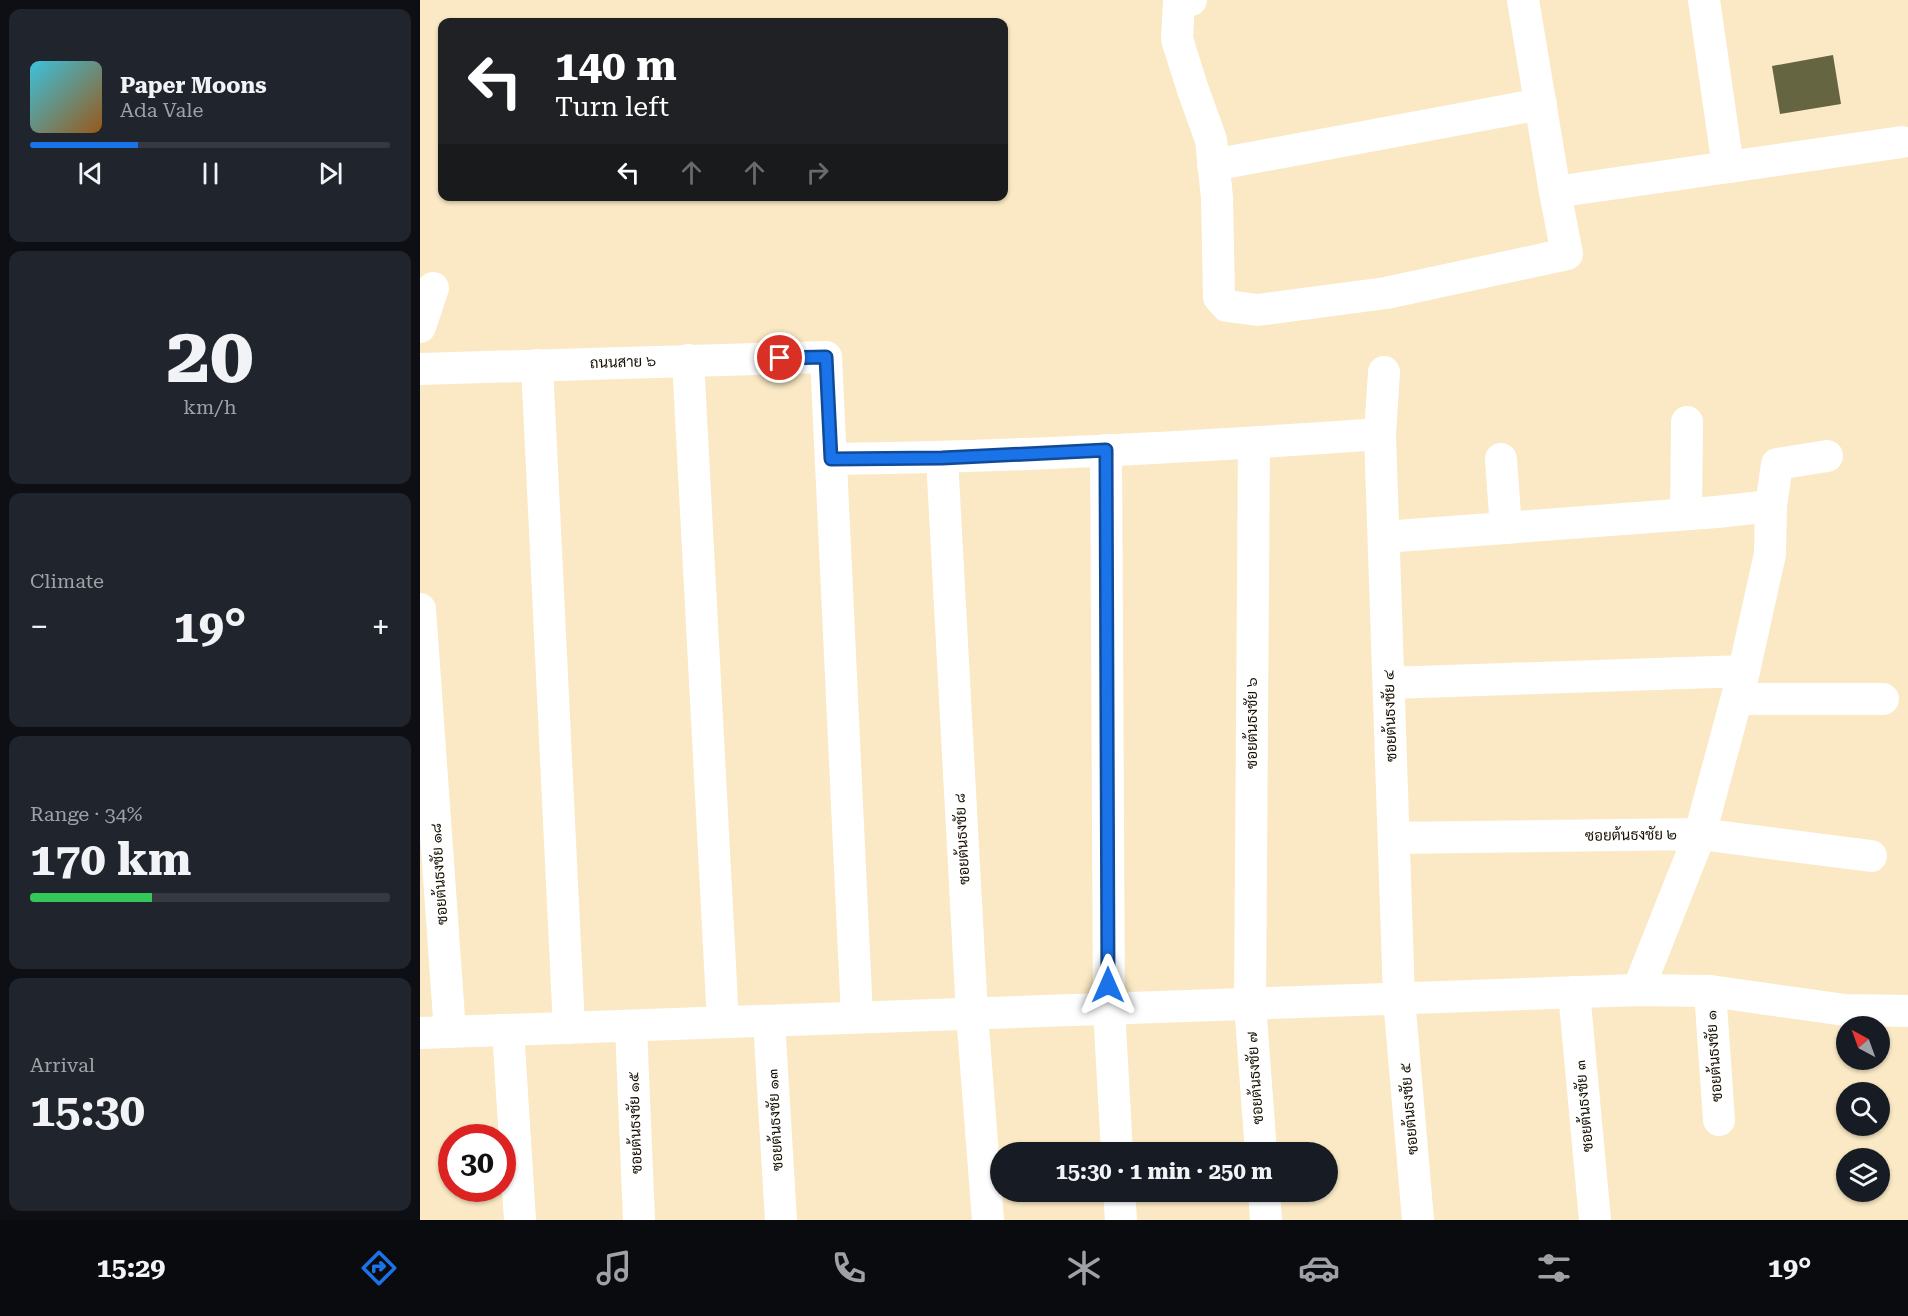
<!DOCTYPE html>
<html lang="en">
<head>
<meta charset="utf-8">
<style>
	body { margin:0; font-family:"Roboto Serif",Sarabun,serif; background:#20242c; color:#f1f3f6; height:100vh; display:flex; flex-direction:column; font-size:22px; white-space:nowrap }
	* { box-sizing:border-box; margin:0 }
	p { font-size:20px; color:#9ea1a6 }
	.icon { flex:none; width:33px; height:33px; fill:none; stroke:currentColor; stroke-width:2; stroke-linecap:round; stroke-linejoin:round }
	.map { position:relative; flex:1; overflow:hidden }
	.sheet { display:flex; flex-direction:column; gap:9px; padding:9px; background:#0d0f14; width:420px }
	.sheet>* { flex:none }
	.banner { position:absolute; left:18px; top:18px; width:570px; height:183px; border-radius:12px; box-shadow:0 2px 4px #0004; background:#202124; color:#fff; overflow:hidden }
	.needle { width:39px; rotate:319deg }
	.buttons { position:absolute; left:1416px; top:1016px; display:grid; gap:12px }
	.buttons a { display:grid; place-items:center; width:54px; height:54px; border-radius:50%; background:#171b24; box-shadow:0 2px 4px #0004; font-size:30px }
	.speed { position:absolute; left:18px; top:1124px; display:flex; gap:12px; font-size:30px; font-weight:700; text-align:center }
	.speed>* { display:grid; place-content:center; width:78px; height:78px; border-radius:50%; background:#171b24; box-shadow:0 2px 4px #0004; line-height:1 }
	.speed .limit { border:9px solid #d22; background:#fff; color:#111 }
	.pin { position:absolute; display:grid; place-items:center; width:51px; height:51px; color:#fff; margin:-26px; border:3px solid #fff; border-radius:50%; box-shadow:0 2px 6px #0007 }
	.me { position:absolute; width:66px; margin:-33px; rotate:0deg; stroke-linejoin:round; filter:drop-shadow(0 0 4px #0008) }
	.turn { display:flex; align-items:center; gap:21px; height:126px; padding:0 18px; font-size:27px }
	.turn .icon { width:78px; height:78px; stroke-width:2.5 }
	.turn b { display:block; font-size:42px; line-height:51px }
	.lanes { display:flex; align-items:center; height:57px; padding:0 18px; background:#0003; justify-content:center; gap:30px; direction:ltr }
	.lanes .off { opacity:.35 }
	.big { font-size:45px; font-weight:700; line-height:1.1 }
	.sheet .tile { flex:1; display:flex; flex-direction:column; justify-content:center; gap:9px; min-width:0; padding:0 21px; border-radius:12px; background:#20242c }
	.sheet .dial { align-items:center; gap:0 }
	.dial b { font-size:78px; line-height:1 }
	.song { display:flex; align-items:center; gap:18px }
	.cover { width:72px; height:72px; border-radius:9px; background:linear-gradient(135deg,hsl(190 70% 55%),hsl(30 70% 35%)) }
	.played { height:6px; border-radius:3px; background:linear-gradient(90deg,#1a73e8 30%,#363941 30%) }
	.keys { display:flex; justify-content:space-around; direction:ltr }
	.heat { display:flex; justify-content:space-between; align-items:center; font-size:33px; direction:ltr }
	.charge { height:9px; border-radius:4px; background:linear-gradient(90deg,#34c759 34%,#363941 0) }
	.trip { position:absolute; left:570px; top:1142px; width:348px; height:60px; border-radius:30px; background:#171b24; box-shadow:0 2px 4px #0004; font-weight:700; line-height:60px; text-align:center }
	.tabs { display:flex; height:96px; justify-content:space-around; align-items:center; background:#090b0e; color:#9ea1a6 }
	.tabs .icon { width:42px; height:42px }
	.tabs .active { color:#1a73e8 }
	.tabs b { font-size:27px; color:#f1f3f6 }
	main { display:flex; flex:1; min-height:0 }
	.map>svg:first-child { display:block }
	.building { fill:#666542 }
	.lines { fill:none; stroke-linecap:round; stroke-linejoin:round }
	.minor { stroke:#fff; stroke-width:32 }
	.route-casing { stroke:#114b97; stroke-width:15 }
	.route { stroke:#1a73e8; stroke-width:10 }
	.labels { text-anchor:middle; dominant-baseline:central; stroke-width:4.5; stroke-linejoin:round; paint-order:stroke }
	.street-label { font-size:15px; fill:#171104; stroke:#fff }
</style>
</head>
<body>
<main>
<section class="sheet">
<div class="tile">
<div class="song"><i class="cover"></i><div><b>Paper Moons</b><p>Ada Vale</p></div></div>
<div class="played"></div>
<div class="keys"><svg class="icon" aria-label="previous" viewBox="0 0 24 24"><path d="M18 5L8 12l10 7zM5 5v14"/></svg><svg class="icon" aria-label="pause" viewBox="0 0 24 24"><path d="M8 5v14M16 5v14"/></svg><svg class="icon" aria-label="next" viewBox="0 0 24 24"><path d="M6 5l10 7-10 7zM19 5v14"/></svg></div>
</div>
<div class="tile dial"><b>20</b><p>km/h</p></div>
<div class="tile"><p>Climate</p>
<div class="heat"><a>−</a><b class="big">19°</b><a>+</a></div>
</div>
<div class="tile"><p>Range · 34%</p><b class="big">170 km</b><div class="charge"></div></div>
<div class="tile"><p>Arrival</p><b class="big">15:30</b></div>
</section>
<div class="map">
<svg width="1488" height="1220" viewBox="0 0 1488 1220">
	<rect width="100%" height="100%" fill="#fae9c4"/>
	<path class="building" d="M1413 55 1421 104 1360 114 1352 66Z"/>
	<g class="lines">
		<g class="minor">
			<path d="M771 0 759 3 757 39 772 87 791 140 797 198 799 297 807 306 838 310 966 293 1147 254 1135 192 1103 0"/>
			<path d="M1284 0 1308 167"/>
			<path d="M793 165 1121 104"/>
			<path d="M1135 192 1482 142"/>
			<path d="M0 327 13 288"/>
			<path d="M268 360 303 1022"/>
			<path d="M117 365 149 1028"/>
			<path d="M0 369 406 357 437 1017"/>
			<path d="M964 372 960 434 979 998 998 1220"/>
			<path d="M834 443 830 1004 841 1152"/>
			<path d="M686 450 689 1009 697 1152"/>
			<path d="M522 458 552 1014 568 1220"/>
			<path d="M411 459C594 457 778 447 960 434"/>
			<path d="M1081 459 1086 528"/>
			<path d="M1351 506 1357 464 1407 456"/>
			<path d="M1266 514 1267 422"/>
			<path d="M964 537 1297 512 1351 506 1350 554 1324 671 1280 834 1451 856"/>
			<path d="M0 609 30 1032"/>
			<path d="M969 683 1324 671"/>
			<path d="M1317 699H1463"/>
			<path d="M974 838 1280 834 1218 990"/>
			<path d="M1290 991 1299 1120"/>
			<path d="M1154 992 1175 1220"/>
			<path d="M349 1021 361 1220"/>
			<path d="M211 1026 219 1220"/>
			<path d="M88 1030 100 1220"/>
			<path d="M0 1033 1218 990 1290 991 1425 1010 1488 1011"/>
			<path d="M699 1191 701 1220"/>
			<path d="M844 1191 846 1220"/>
		</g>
	</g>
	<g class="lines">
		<defs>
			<path id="route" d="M360 358 406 357 411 459 522 458 686 450 688 985"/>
		</defs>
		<use href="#route" class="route-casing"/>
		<use href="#route" class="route"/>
	</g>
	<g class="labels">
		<g class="street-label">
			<text transform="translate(203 362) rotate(-2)">ถนนสาย ๖</text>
			<text transform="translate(970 716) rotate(-92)">ซอยต้นธงชัย ๔</text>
			<text transform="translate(832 723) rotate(-90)">ซอยต้นธงชัย ๖</text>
			<text transform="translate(1211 835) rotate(-1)">ซอยต้นธงชัย ๒</text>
			<text transform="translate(542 839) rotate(-93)">ซอยต้นธงชัย ๘</text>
			<text transform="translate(19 874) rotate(-94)">ซอยต้นธงชัย ๑๘</text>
			<text transform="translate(1294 1056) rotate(-94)">ซอยต้นธงชัย ๑</text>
			<text transform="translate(835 1078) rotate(-94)">ซอยต้นธงชัย ๗</text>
			<text transform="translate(1164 1106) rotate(-95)">ซอยต้นธงชัย ๓</text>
			<text transform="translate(989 1109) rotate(-95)">ซอยต้นธงชัย ๕</text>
			<text transform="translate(355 1120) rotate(-93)">ซอยต้นธงชัย ๑๓</text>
			<text transform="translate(215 1123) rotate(-92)">ซอยต้นธงชัย ๑๕</text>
		</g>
	</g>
</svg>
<div class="buttons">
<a><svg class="needle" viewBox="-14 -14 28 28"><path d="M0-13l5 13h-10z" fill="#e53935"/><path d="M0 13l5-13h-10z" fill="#9ea1a6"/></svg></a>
<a><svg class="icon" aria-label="search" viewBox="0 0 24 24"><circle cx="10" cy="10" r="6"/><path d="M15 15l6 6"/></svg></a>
<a><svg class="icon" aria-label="layers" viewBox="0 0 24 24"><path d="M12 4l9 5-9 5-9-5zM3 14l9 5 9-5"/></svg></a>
</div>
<div class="speed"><div class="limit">30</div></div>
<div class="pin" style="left:360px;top:358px;background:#d93025"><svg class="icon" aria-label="arrive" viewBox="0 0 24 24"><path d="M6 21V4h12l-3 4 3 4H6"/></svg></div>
<svg class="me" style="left:688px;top:985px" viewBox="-20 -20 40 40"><path d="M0-17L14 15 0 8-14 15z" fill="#1a73e8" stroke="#fff" stroke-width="4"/></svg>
<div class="trip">15:30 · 1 min · 250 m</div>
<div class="banner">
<div class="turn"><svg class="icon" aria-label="left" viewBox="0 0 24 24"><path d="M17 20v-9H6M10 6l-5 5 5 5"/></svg><div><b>140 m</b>Turn left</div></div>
<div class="lanes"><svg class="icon" aria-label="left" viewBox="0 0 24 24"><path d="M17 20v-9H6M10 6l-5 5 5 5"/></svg><svg class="icon off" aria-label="ahead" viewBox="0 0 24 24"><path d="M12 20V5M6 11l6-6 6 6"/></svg><svg class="icon off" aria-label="ahead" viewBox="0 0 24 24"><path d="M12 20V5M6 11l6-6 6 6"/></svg><svg class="icon off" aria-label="right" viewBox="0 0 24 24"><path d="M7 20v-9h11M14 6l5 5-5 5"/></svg></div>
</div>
</div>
</main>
<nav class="tabs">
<b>15:29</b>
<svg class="icon active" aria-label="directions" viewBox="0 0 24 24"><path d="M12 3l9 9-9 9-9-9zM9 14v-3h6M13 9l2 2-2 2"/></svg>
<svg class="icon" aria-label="music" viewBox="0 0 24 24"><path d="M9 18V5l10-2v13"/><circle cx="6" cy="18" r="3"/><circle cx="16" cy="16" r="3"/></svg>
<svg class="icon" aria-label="phone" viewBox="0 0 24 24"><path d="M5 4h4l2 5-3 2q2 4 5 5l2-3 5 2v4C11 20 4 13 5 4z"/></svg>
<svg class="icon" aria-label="climate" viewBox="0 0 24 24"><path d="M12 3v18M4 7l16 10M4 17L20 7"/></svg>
<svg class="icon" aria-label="car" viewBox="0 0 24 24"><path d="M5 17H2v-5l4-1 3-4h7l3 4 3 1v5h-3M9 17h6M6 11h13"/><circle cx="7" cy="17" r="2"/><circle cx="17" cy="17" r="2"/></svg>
<svg class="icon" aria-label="filters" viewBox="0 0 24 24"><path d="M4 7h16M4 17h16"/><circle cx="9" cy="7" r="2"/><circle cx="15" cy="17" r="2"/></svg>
<b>19°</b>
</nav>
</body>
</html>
